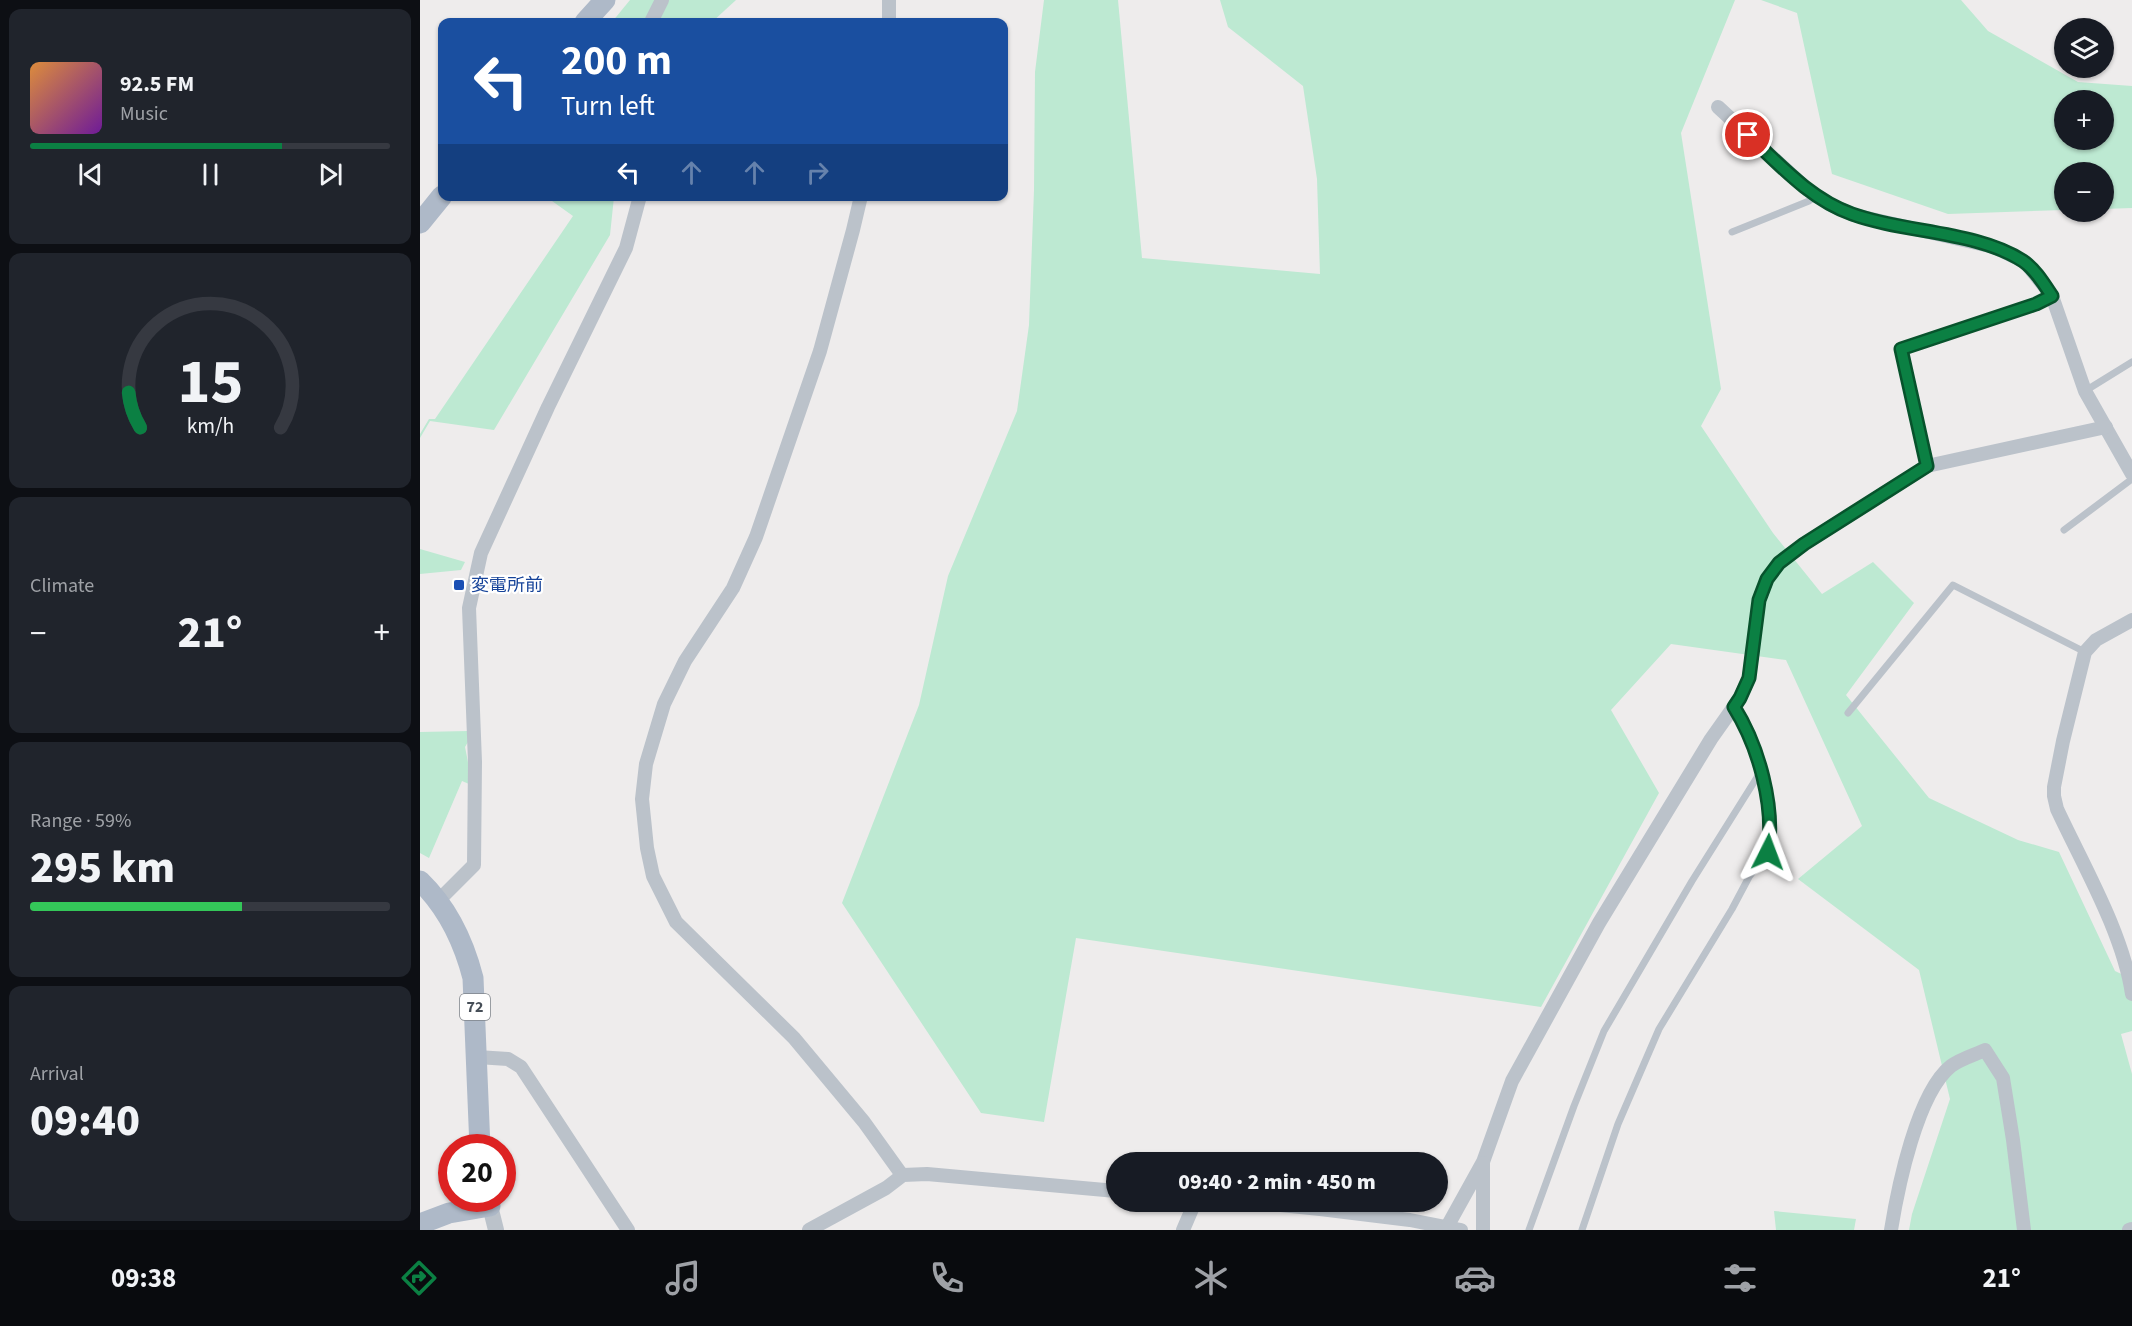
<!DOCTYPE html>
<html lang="en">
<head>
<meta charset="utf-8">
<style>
	body { margin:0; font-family:"Source Sans 3","Noto Sans JP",sans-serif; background:#20242c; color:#f1f3f6; height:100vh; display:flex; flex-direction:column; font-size:22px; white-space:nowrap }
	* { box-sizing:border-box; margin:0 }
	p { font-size:20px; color:#9ea1a6 }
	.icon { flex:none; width:33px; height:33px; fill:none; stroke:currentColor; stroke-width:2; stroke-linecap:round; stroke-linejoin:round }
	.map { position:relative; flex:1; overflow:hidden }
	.drawer { display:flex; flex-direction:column; gap:9px; padding:9px; background:#0d0f14; width:420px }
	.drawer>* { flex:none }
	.hud { position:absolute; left:18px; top:18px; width:570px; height:183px; border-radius:12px; box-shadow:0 2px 4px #0004; background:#1a4fa0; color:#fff; overflow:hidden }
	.fabs { position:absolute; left:1634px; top:18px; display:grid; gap:12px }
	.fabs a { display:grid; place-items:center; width:60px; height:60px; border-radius:50%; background:#171b24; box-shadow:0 2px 4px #0004; font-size:30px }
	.speed { position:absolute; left:18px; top:1134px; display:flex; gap:12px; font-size:30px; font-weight:700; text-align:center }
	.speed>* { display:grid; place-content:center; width:78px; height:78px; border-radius:50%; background:#171b24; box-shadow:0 2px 4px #0004; line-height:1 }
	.speed .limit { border:9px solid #d22; background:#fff; color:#111 }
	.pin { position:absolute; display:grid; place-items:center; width:51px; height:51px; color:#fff; margin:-26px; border:3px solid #fff; border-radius:50%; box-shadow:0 2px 6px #0007 }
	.me { position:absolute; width:66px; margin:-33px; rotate:3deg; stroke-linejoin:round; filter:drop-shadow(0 0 4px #0008) }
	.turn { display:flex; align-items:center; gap:21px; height:126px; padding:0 24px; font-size:27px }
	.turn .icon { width:78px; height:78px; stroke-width:2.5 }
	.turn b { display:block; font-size:42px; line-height:51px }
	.lanes { display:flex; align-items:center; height:57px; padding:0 24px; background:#0003; justify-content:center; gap:30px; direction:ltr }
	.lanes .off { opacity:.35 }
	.big { font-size:45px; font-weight:800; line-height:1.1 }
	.drawer .card { flex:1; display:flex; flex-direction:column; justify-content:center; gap:9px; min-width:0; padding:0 21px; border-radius:12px; background:#20242c }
	.drawer .dial { align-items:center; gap:0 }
	.dial svg { height:156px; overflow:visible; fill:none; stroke:#363941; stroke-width:7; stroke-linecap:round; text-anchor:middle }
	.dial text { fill:#f1f3f6; stroke:none }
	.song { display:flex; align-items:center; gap:18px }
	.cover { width:72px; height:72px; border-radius:9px; background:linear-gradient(135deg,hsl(30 70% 55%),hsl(280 70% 35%)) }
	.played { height:6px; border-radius:3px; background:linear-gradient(90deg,#0b8043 70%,#363941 70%) }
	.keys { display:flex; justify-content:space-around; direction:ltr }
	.heat { display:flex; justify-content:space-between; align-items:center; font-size:33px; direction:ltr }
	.charge { height:9px; border-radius:4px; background:linear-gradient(90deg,#34c759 59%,#363941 0) }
	.trip { position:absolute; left:686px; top:1152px; width:342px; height:60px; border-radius:30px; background:#171b24; box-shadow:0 2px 4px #0004; font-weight:800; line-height:60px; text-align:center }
	.dock { display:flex; height:96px; justify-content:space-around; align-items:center; background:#090b0e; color:#9ea1a6 }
	.dock .icon { width:42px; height:42px }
	.dock .selected { color:#0b8043 }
	.dock b { font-size:27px; color:#f1f3f6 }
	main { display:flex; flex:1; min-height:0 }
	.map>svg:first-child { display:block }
	.green { fill:#bde9d2; fill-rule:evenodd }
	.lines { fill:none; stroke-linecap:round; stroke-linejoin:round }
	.service { stroke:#bbc2ca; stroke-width:7 }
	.minor { stroke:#bbc2ca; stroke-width:14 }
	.tertiary { stroke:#bbc2ca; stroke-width:16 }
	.primary { stroke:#aeb9c8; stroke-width:21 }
	.route-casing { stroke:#07532c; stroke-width:15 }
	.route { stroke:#0b8043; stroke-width:10 }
	.transit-dot { fill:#1a4fb4; stroke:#fff; stroke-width:2 }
	.labels { text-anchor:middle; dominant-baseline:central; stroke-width:4.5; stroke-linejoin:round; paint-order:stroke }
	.shield { fill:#fff; stroke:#7e8389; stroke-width:1.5 }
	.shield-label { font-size:16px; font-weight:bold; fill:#464e57 }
	.transit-label { font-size:18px; fill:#164399; stroke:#fff; text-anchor:start }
</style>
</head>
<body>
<main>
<section class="drawer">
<div class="card">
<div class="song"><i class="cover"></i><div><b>92.5 FM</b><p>Music</p></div></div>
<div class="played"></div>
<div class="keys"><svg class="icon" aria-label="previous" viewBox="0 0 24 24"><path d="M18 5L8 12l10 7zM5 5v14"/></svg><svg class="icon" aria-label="pause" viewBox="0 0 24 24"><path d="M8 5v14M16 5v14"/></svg><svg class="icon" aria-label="next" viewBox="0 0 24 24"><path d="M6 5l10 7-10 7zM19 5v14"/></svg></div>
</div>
<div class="card dial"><svg viewBox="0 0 100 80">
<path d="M14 69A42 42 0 1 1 86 69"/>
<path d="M14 69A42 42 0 0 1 8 51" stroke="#0b8043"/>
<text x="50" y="56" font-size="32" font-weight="700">15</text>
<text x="50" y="72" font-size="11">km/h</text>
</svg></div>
<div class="card"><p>Climate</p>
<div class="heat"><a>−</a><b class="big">21°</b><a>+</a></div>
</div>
<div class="card"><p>Range · 59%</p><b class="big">295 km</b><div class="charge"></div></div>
<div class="card"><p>Arrival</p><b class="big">09:40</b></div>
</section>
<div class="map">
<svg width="1712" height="1230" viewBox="0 0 1712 1230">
	<rect width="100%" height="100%" fill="#eeecec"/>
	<g class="green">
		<path d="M210 0H316L292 22H192Z"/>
		<path d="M624 0H698L722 258 900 274 897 179 883 86 808 27 800 0H1315L1261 133 1301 389 1281 426 1353 533 1402 594 1453 562 1494 603 1426 695 1509 798 1598 840 1639 852 1695 971 1712 979V1031L1701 1034 1712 1074V1230H1489L1492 1214 1530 1099 1499 970 1378 879 1442 826 1366 660 1251 644 1191 710 1239 793 1121 1007 656 938 624 1122 561 1113 422 903 499 705 528 576 597 411 609 325 614 190 615 72Z"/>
		<path d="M1341 0H1541L1568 31 1658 82 1712 86V208L1683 209V172H1644V210L1528 214 1412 174 1377 13ZM1683 100V140H1644V100Z"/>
		<path d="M129 197H194L190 235 74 430 10 421 0 438V434L9 419H15L153 216 132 201Z"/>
		<path d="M0 549 45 562 41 570 0 574Z"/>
		<path d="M48 731V742L45 747 50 772 49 784 42 781 9 858 0 853V732Z"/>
		<path d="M1354 1211 1436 1219 1434 1230H1356Z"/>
	</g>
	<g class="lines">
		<g class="service">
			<path d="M1312 232 1389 201 1396 196"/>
			<path d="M1665 391 1712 362"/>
			<path d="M1507 466 1481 349 1616 305 1632 296"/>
			<path d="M1644 530 1712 479"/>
			<path d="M1428 713 1533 585 1665 652"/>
			<path d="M1109 1230 1154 1106 1184 1031 1272 881 1341 771 1325 724 1314 708"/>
			<path d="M1162 1230 1198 1124 1239 1029 1312 909 1329 877 1348 852 1351 835 1348 804 1341 771"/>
		</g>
		<g class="minor">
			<path d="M469 0V22"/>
			<path d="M231 22 242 0"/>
			<path d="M1298 107 1388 190 1411 205 1434 215 1574 247 1605 262 1632 296 1665 391 1712 474"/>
			<path d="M441 196 433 230 400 351 336 537 313 588 265 661 244 704 226 764 222 799 227 848 233 876 256 922 374 1038 444 1122 482 1175"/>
			<path d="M1712 620 1676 640 1665 652 1643 741 1634 787V796L1637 809C1663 865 1703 933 1712 994"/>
			<path d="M17 902 54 865 55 762 49 608 61 553 128 407 206 248 220 196"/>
			<path d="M57 1057 88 1059 101 1067 208 1230"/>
			<path d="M774 1202H831L900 1209 990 1220 1041 1230"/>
			<path d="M1027 1227 1063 1162 1092 1081 1179 923 1291 739 1320 698 1329 678 1339 600 1347 579 1359 563 1384 544 1507 466 1686 427"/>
			<path d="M389 1230 466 1188 483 1175 507 1174 696 1191"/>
			<path d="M763 1230 775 1202"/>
			<path d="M1063 1230V1163"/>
			<path d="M1471 1230C1478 1187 1497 1093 1531 1066 1540 1059 1554 1055 1565 1050L1583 1078 1593 1140 1604 1230"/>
			<path d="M1709 1230 1712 1229"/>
		</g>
		<path class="tertiary" d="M70 1206 76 1230"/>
		<g class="primary">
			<path d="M165 22 185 0"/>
			<path d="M0 223 22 196"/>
			<path d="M0 881C27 907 44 943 53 978L60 1148"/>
			<path d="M0 1224 29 1213 70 1206 68 1198"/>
		</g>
	</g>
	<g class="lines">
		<defs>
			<path id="route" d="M1328 135C1360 165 1390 199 1432 214 1484 233 1557 231 1603 261 1615 269 1624 284 1632 296L1616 304 1481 349 1507 466 1384 544 1359 563 1347 579 1339 600 1329 678 1320 698 1314 707C1339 747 1355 806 1348 852"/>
		</defs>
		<use href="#route" class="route-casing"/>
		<use href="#route" class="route"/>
	</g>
	<rect class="transit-dot" x="33" y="579" width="12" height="12" rx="3"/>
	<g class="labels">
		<rect class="shield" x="40" y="994" width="30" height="26" rx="4.5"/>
		<g class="shield-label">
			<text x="55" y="1007">72</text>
		</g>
		<g class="transit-label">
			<text x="51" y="585">変電所前</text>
		</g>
	</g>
</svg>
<div class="fabs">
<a><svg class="icon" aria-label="layers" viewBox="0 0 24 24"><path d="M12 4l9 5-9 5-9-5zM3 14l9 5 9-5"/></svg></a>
<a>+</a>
<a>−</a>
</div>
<div class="speed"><div class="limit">20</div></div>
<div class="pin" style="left:1328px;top:135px;background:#d93025"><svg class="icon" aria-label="arrive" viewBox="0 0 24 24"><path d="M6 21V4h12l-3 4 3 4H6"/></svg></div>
<svg class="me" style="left:1348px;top:852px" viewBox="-20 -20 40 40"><path d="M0-17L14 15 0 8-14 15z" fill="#0b8043" stroke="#fff" stroke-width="4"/></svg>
<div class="trip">09:40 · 2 min · 450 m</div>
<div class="hud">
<div class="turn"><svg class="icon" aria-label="left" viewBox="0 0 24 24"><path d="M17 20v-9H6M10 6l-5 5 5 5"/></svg><div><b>200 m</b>Turn left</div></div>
<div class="lanes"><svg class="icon" aria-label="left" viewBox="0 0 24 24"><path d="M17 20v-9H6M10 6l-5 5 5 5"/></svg><svg class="icon off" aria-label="ahead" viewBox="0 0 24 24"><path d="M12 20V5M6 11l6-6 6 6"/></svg><svg class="icon off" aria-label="ahead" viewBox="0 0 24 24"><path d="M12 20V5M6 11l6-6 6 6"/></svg><svg class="icon off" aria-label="right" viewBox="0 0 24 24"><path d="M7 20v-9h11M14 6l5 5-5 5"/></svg></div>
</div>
</div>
</main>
<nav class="dock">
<b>09:38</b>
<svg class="icon selected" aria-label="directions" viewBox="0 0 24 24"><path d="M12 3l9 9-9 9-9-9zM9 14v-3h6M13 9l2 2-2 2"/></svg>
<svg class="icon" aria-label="music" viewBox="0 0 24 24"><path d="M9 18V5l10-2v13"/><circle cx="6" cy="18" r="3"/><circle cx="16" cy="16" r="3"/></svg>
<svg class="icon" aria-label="phone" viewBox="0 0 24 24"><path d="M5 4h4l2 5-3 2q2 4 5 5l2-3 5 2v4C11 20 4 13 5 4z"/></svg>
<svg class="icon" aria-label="climate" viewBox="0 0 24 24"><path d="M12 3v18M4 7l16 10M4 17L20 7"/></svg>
<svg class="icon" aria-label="car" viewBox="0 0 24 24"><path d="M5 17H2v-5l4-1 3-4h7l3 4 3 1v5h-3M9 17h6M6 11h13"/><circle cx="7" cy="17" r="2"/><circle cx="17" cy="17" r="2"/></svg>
<svg class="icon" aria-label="filters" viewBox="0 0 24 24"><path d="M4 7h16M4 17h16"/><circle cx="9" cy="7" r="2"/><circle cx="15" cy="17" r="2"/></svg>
<b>21°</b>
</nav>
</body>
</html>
